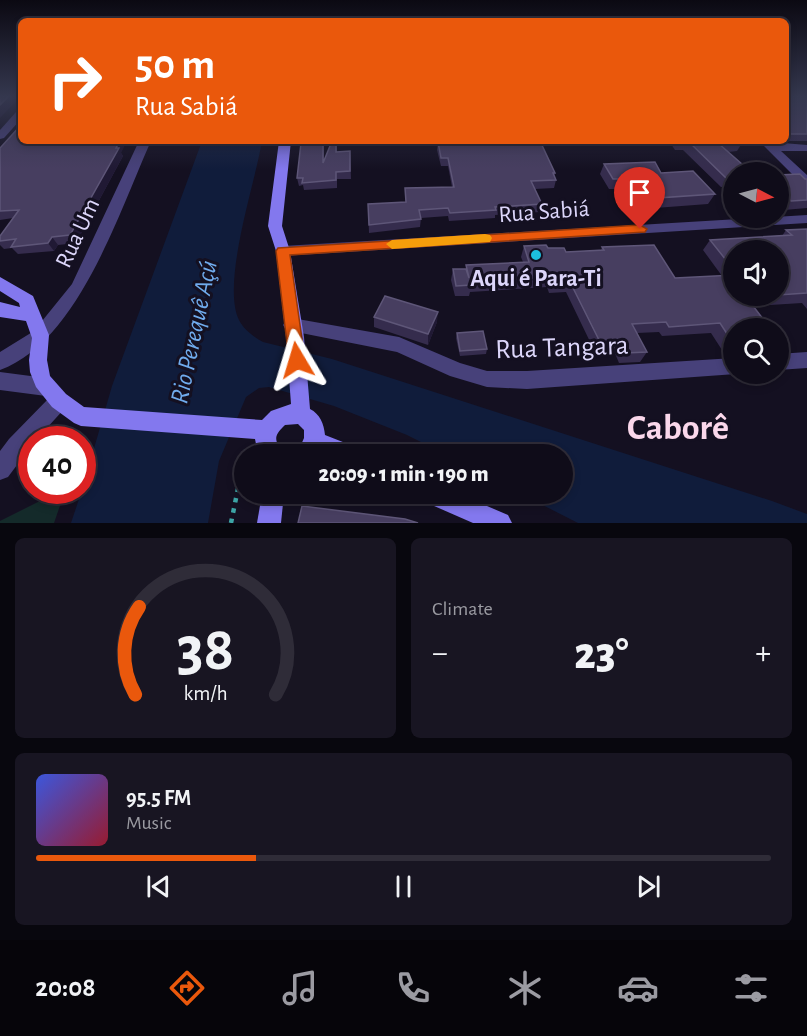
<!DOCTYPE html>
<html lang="en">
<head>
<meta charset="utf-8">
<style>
	body { margin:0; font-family:"Alegreya Sans",sans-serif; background:#181522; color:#f1f3f6; height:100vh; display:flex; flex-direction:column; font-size:22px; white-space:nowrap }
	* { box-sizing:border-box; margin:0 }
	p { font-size:20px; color:#9b9ba2 }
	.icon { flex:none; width:33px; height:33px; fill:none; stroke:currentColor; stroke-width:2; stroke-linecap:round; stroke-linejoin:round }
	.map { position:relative; height:523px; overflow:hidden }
	.panel { display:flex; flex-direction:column; gap:15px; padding:15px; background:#08070e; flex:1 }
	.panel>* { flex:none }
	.banner { position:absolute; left:18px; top:18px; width:771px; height:126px; border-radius:9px; box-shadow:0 3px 9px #0003,0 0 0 2px #2f2c38; background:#ea580c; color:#fff; overflow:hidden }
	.needle { width:39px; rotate:96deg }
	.fabs { position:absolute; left:723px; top:162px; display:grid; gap:12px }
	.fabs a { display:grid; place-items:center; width:66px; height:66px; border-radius:50%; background:#0f0c19; box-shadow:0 3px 9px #0003,0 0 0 2px #2f2c38; font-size:30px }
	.speed { position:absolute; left:18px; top:426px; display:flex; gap:12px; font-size:30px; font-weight:700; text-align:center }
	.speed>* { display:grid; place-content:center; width:78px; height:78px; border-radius:50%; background:#0f0c19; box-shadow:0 3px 9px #0003,0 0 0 2px #2f2c38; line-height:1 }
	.speed .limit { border:9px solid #d22; background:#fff; color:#111 }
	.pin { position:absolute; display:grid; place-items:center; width:51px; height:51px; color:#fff; margin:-62px -26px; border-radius:50% 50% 50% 0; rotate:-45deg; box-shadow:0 0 6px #0007 }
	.pin .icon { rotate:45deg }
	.me { position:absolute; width:66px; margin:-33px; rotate:353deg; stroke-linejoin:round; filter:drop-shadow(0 0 4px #0008) }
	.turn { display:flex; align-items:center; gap:21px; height:126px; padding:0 18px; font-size:27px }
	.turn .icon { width:78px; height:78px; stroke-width:2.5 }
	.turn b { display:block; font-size:42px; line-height:51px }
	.big { font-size:45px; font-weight:800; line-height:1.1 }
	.panel .card { flex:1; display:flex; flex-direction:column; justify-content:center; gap:9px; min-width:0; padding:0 21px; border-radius:9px; background:#181522 }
	.panel .dial { align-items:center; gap:0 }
	.dial svg { height:156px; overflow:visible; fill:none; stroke:#2f2c38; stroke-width:7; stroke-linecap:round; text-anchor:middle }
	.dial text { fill:#f1f3f6; stroke:none }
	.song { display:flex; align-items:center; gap:18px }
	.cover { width:72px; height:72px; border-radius:9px; background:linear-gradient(135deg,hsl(230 70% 55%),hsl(350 70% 35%)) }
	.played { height:6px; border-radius:3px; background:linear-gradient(90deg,#ea580c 30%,#2f2c38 30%) }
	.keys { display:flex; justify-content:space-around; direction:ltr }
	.heat { display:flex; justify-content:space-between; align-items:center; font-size:33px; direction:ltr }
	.panel .tiles { flex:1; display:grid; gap:15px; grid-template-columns:1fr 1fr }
	.card:last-child { grid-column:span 2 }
	.trip { position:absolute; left:234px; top:444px; width:339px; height:60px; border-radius:30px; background:#0f0c19; box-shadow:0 3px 9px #0003,0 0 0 2px #2f2c38; font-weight:800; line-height:60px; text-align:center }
	.tab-bar { display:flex; height:96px; justify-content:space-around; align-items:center; background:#06050a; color:#9b9ba2 }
	.tab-bar .icon { width:42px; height:42px }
	.tab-bar .active { color:#ea580c }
	.tab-bar b { font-size:27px; color:#f1f3f6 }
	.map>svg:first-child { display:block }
	.green { fill:#142a2a }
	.water { fill:#101c3b }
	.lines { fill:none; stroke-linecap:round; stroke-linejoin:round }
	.path { stroke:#3da5a6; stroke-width:4.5; stroke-dasharray:4.5 6; stroke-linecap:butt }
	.street { fill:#47417a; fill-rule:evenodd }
	.secondary { fill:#8378ee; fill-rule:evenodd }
	.wall { fill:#352c4d; fill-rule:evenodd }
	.shaded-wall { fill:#201934 }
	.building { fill:#473e60; stroke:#5e5678; stroke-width:1.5 }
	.route { fill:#ea580c; stroke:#983908; stroke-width:1.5 }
	.slow { fill:#f59e0b }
	.poi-dot { fill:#1cbfdf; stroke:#141021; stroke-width:2 }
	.labels { text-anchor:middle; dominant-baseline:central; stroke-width:6; stroke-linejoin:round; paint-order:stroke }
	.street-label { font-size:24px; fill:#dcd6fa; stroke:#141021 }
	.poi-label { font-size:24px; font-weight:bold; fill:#dcd6fa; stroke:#141021 }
	.water-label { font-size:26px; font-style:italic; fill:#70abed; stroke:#141021 }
	.near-street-label { font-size:28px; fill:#dcd6fa; stroke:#141021 }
	.near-district-label { font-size:36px; font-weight:bold; fill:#fad7eb; stroke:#141021 }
</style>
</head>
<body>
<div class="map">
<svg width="807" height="523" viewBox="0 0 807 523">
	<rect width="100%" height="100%" fill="#141021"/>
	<path class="green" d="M60 491H65L54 523H0V521Z"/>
	<path class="water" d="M202 141H262C255 184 221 283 239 320 244 330 254 337 263 342L332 359 772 501 807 514V523H578L521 494H562V454H445L407 435 334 406 269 387 259 388 246 397 219 461 208 523H71L82 490 112 386Z"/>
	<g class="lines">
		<g class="path">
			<path d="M245 454 247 447"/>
			<path d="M231 523 244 459"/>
		</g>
		<g class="street">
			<path d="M21 110V119L4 138 0 139V130L17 111Z"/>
			<path d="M139 141H151C119 212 78 342 0 370V352L34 331 72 284Z"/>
			<path d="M759 141 807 145V151H781L807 175V186L803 185Z"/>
			<path d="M807 215V223L283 256 276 251 283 246Z"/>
			<path d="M292 318 399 337 460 363 487 371H527L734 358V374H736L527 389 487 387 450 376 397 352 286 330 283 325 286 320Z"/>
			<path d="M807 352V368L778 370V354Z"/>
			<path d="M0 372 46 378 53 381 56 387 53 393 46 396 0 390Z"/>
			<path d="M58 393 65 396 68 402 65 408 36 440H32V445L8 477 0 480V451L9 439 51 396Z"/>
		</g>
		<g class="secondary">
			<path d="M279 141H291L282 226 290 251 304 337 310 409C320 414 324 424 325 435L353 446 355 454H297L304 438V430L298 424 285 425C271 438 277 440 281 454H258L255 439 81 426 74 423 52 407 36 387 30 372 29 360 32 338 26 321 0 317V302L20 307 19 303 0 291V277L33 296 49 335 47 360 50 376 66 394 84 407 262 420 271 411 291 404 286 337 276 251 268 226Z"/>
			<path d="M262 494H284L281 523H257Z"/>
			<path d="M422 494H459L508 515 512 523H473L425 502Z"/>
		</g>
	</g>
	<g class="wall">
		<rect x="786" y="96" width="21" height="45"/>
		<path d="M305 141H324V161L332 141H337V152L350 151 351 179H337V188L304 190 303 185 299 186 297 178Z"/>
		<path d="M669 141H740L742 143 737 151 728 152 734 172V186L721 187 683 150H675Z"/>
		<path d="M438 142 555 173 554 176 556 180 554 188 535 189 542 204 540 212 495 215V218L449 221 448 216 421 218 420 227 369 233 368 204 406 202 405 188 452 187 448 166H441L437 150Z"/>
		<path d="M0 148 121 153 123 156 76 243 58 245 54 251 18 254 12 248 4 249 0 245V241L13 218 0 220Z"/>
		<path d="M604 164 661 173 715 194 708 204 655 208 654 210 637 211 635 208 627 209 614 189H609L600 174Z"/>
		<path d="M778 175 807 179V208L784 210 778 204Z"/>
		<path d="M807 229V309L802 303 753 306 734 328V350H722L711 333 662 336 659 332 637 333 647 352 640 362 619 363 614 351 595 352 566 292 549 293 547 287 470 292 469 296H455L451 280 453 269H466V265L523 262 521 257 524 246 548 248 566 252 601 250 602 247 675 278 722 276 703 250 710 240 782 236 786 230ZM734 250H778V296H734Z"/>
		<path d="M374 317 437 322 428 345 374 327Z"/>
		<path d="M457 333 487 349 486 354 460 356 456 338Z"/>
	</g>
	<g class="shaded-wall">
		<path d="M9 96H21L0 118V105Z"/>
		<path d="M120 141H127L121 153 123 156 76 243 70 235Z"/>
		<path d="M52 237 58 245 54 251 48 243Z"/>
		<path d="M438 312 437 322 428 345V334Z"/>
	</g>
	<g class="building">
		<path d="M0 96H9L0 105Z"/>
		<path d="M786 96H807V134H791L786 129Z"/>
		<path d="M21 125V141H120L116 148H119L70 235 52 237 48 243 11 247 16 239 0 241V236L19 210 0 211V148Z"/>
		<path d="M305 141H323V163L332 141H336V152L350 151V171L336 172V180L302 183 303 178H297L301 143 305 142Z"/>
		<path d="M462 141H540L555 173H553L556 180 531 181 542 204 495 207 496 210 450 213 448 208 419 210 421 219 369 225 368 204 406 202 405 188 454 187 448 158H441L438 142Z"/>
		<path d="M680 141H740L742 143H718L751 172H734V178H726L688 141Z"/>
		<path d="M655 162 661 173 693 171 715 194 658 198 660 200 642 201 640 198H632L618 179H613L604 164Z"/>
		<path d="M800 174 805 179H807V200L791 201 778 189V175Z"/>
		<path d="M807 229V293L778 295V250H734V270L710 240 792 235 786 230Z"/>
		<path d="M546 245 548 248H564L566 252 604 250 602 247 654 245 675 278 734 275V296H767H753L755 298H747L770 328H734V340H731L720 323 669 327 666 322 632 324 647 352 625 353 620 341 600 342 570 282H553L551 277 470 282 471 285 456 286 453 269H466L469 278 466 265 529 262 524 246Z"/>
		<path d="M385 296 438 312 428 334 374 317Z"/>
		<path d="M483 331 487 349 460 351 457 333Z"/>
		<path d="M302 506 405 519 418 523H298Z"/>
	</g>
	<linearGradient id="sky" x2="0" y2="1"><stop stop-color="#0b0912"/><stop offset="0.57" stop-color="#34374e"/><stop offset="1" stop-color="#34374e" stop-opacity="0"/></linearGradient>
	<rect width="807" height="169" fill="url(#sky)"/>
	<path class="route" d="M640 225 647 229 645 232 290 255 305 360 303 365 297 367 291 365 289 360 276 251 278 248Z"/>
	<path class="slow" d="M485 234 490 235 492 238 490 242 392 249 386 244 392 240Z"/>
	<circle class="poi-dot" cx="536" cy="255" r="6"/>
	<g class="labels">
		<g class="street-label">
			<text transform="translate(544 212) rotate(-4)">Rua Sabiá</text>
			<text transform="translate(78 233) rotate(-65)">Rua Um</text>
		</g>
		<g class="poi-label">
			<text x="536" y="279">Aqui é Para-Ti</text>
		</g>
		<g class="water-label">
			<text transform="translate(194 332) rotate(-78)">Rio Perequê Açú</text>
		</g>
		<g class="near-street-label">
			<text transform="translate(562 348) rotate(-2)">Rua Tangara</text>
		</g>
		<g class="near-district-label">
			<text x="678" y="428">Caborê</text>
		</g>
	</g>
</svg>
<div class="fabs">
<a><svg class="needle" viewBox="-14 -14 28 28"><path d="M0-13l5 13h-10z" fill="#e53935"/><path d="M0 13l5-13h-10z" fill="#9b9ba2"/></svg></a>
<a><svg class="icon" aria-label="sound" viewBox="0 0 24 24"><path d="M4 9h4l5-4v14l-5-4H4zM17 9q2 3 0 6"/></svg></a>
<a><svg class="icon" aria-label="search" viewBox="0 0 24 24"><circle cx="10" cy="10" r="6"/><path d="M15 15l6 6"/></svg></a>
</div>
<div class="speed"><div class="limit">40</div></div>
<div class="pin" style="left:640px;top:229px;background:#d93025"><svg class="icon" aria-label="arrive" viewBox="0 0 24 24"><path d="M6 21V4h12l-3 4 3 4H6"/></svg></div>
<svg class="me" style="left:297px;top:360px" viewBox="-20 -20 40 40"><path d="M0-17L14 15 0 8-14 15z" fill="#ea580c" stroke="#fff" stroke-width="4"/></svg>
<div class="trip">20:09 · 1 min · 190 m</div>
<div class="banner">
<div class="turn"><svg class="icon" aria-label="right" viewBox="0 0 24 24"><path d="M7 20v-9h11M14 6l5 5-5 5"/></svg><div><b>50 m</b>Rua Sabiá</div></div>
</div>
</div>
<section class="panel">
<div class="tiles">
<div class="card dial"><svg viewBox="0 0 100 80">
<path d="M14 69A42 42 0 1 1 86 69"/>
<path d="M14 69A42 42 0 0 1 16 24" stroke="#ea580c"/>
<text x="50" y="56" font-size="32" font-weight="700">38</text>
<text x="50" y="72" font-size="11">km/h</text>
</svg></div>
<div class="card"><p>Climate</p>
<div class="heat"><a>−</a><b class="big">23°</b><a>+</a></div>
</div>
<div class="card">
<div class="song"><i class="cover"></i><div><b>95.5 FM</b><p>Music</p></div></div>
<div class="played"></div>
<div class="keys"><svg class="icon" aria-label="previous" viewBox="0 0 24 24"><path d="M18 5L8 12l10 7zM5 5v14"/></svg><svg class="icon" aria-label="pause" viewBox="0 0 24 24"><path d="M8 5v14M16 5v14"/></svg><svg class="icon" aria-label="next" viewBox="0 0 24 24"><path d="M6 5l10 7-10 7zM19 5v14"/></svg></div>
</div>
</div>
</section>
<nav class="tab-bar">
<b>20:08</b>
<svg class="icon active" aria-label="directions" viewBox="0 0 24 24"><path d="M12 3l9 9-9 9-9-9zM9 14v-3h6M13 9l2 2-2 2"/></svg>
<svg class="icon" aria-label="music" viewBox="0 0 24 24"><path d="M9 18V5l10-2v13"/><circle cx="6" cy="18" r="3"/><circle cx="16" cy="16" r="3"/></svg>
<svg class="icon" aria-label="phone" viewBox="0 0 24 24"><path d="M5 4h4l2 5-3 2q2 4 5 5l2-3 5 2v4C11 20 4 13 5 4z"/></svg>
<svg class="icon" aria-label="climate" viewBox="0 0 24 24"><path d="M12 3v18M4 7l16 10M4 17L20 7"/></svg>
<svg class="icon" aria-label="car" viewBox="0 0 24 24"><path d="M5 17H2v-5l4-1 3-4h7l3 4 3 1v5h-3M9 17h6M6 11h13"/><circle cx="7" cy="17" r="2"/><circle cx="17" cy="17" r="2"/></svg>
<svg class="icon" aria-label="filters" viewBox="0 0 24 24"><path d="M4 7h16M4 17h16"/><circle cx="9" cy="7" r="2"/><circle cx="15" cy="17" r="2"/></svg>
</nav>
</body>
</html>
